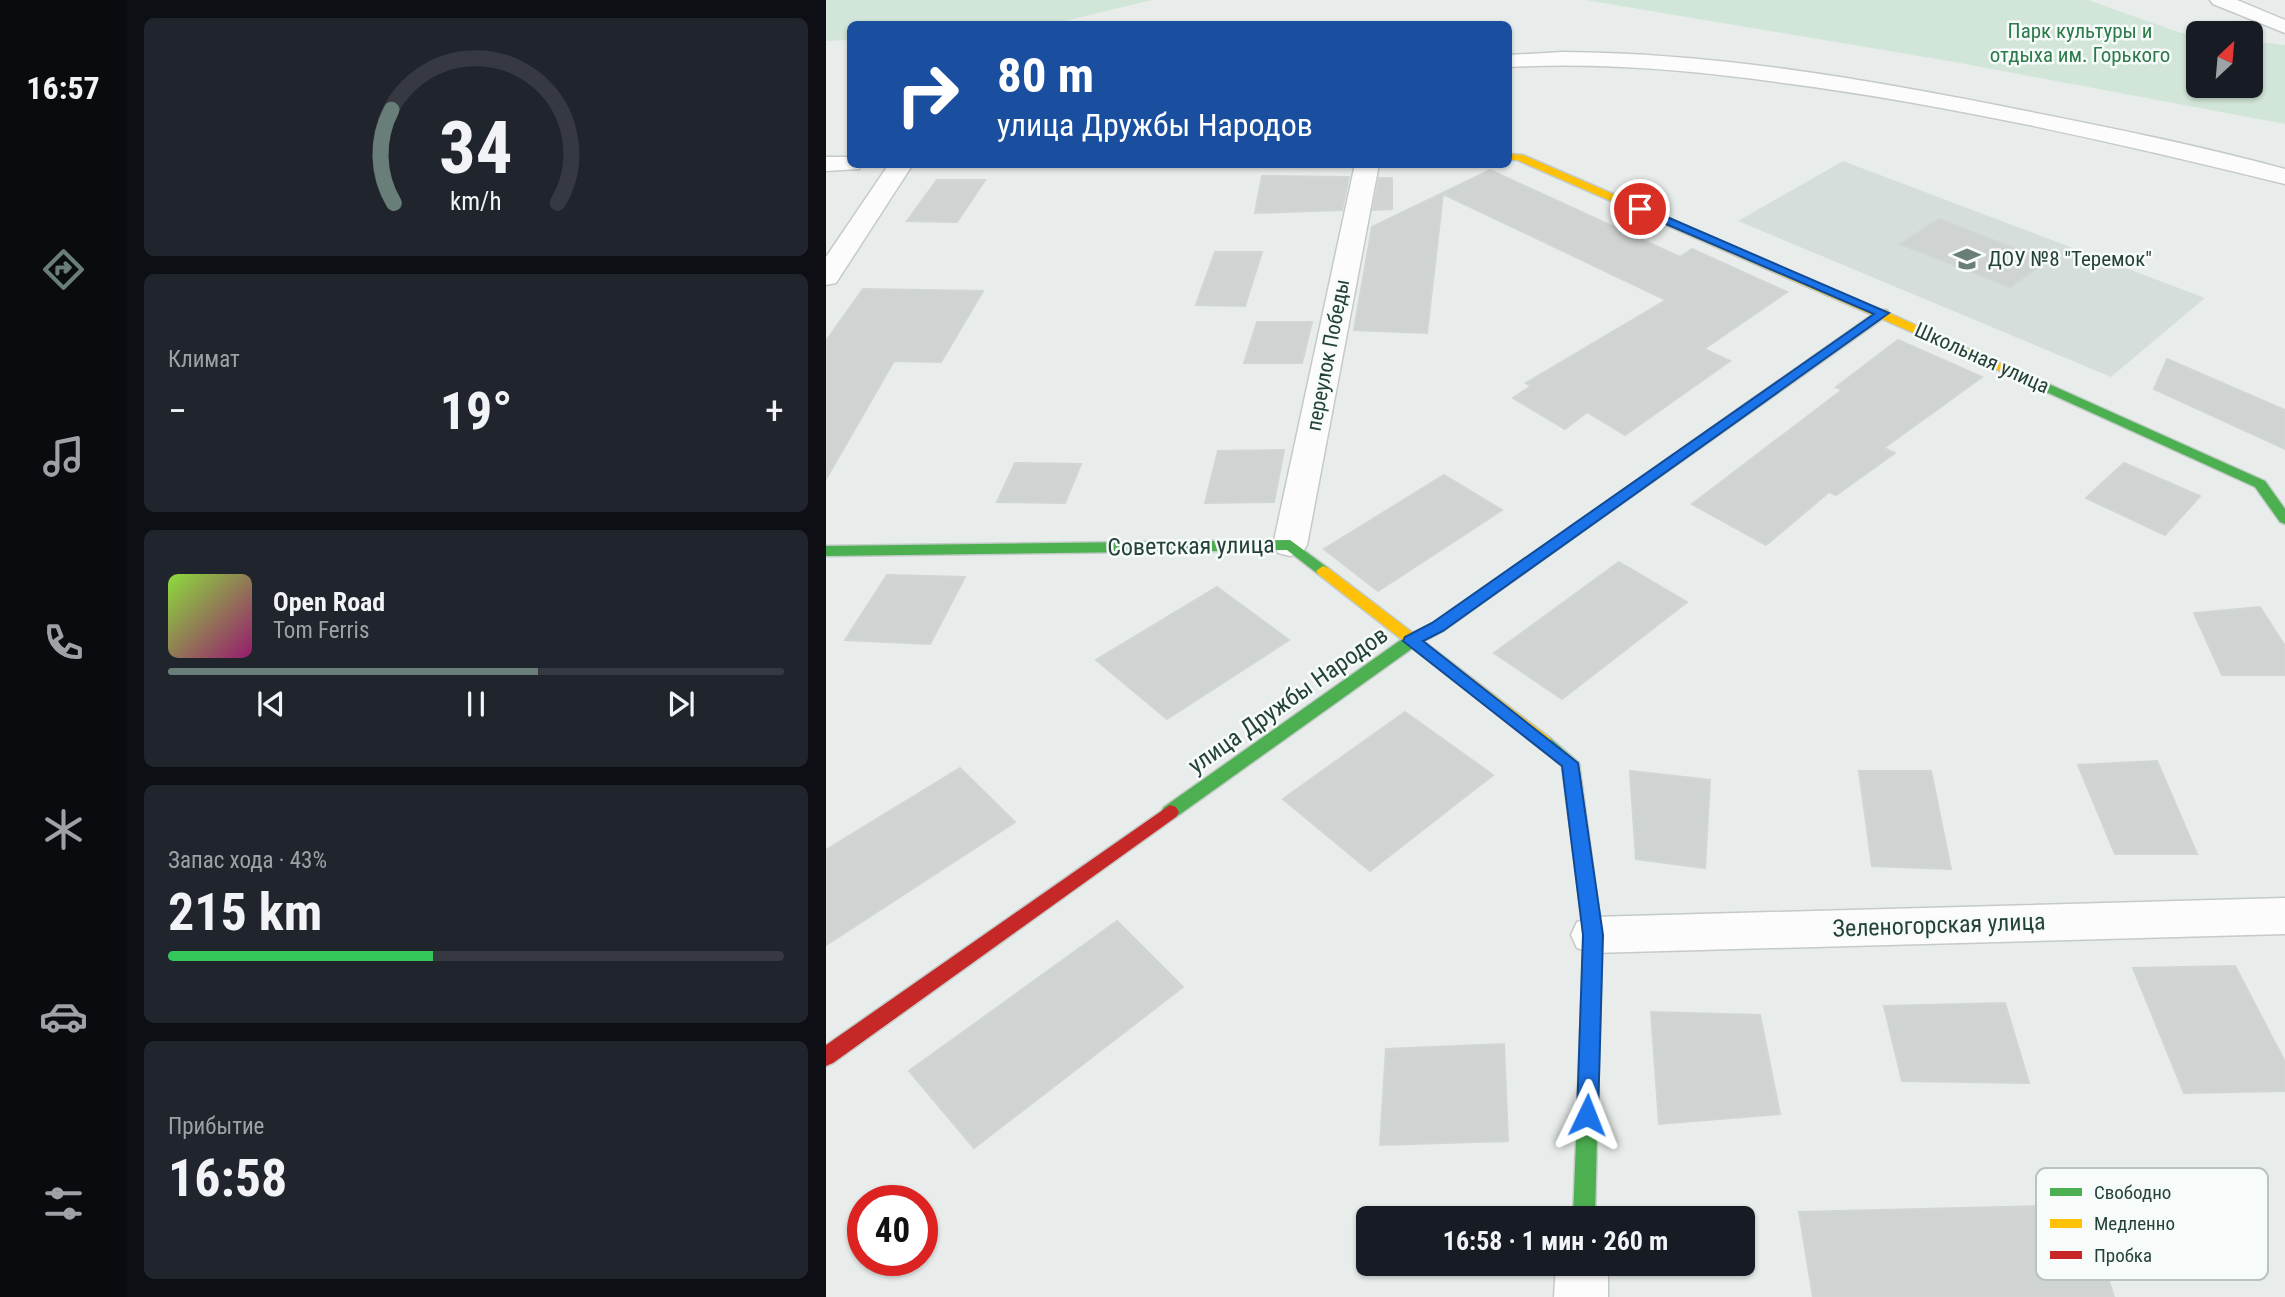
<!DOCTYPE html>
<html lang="ru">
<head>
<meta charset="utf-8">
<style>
	body { margin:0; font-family:"Roboto Condensed",sans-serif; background:#20242c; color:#f1f3f6; height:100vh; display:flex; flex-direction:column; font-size:26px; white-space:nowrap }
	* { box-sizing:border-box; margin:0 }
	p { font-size:23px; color:#9ea1a6 }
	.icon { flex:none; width:38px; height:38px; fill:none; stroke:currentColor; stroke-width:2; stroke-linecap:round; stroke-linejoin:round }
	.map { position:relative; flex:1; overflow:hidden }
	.panel { display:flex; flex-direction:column; gap:18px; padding:18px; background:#0d0f14; width:700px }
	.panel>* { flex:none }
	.top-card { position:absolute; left:21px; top:21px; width:665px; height:147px; border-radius:10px; box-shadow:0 2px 5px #0004; background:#1a4fa0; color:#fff; overflow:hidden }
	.needle { width:46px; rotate:26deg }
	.tools { position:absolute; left:1360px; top:21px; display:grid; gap:14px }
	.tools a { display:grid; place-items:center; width:77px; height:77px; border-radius:10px; background:#171b24; box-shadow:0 2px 5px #0004; font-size:35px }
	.speed { position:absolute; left:21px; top:1185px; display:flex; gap:14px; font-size:35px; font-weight:700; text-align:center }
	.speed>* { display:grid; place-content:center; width:91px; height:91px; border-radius:50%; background:#171b24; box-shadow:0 2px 5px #0004; line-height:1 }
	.speed .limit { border:10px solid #d22; background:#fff; color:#111 }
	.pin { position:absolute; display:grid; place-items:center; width:60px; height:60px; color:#fff; margin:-30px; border:4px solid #fff; border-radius:50%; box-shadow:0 2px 7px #0007 }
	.me { position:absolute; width:77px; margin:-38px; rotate:2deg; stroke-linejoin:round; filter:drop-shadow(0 0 5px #0008) }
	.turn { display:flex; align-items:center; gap:24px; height:147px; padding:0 35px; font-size:32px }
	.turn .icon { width:91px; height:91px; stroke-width:2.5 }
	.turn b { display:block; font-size:49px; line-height:60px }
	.big { font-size:52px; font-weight:700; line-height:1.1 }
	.panel .tile { flex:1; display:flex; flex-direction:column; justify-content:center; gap:10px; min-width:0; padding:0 24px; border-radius:10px; background:#20242c }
	.panel .dial { align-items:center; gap:0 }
	.dial svg { height:182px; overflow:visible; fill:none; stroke:#363941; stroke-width:7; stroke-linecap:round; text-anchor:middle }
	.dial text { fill:#f1f3f6; stroke:none }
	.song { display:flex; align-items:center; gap:21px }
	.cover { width:84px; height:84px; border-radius:10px; background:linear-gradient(135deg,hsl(90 70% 55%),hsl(320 70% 35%)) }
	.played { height:7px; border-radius:4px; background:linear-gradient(90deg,#697e78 60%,#363941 60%) }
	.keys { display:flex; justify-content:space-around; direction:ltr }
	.heat { display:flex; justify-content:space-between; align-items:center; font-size:38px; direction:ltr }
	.charge { height:10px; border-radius:5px; background:linear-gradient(90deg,#34c759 43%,#363941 0) }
	.trip { position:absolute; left:530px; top:1206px; width:399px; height:70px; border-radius:10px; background:#171b24; box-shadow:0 2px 5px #0004; font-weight:700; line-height:70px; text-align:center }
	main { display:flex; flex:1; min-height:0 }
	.tabs { display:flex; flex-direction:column; width:126px; justify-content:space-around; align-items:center; background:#090b0e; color:#9ea1a6 }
	.tabs .icon { width:49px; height:49px }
	.tabs .current { color:#697e78 }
	.tabs b { font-size:32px; color:#f1f3f6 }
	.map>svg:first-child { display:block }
	.built { fill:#d6dedb }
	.green { fill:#d1e6d8 }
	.building { fill:#cfd4d2; stroke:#d1d6d4; stroke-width:2 }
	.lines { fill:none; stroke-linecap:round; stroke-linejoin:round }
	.street-casing { stroke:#c5cac8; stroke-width:3 }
	.fast-casing { stroke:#c3cbc8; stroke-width:3 }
	.slow-casing { stroke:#c3cbc8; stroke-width:3 }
	.jam-casing { stroke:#c3cbc8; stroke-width:3 }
	.street { fill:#fcfcfc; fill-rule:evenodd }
	.fast { fill:#4caf50; fill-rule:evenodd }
	.slow { fill:#ffc107; fill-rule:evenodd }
	.jam { fill:#c62828; fill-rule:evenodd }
	.route { fill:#1a73e8; stroke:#114b97; stroke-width:2 }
	.labels { text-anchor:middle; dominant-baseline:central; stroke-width:5; stroke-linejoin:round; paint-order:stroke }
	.far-park-label { font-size:21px; fill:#2d7a4b; stroke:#f7fbf9 }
	.far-poi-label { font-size:21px; fill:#24423a; stroke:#f7fbf9; text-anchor:start }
	.far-street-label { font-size:21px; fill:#24423a; stroke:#f7fbf9 }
	.street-label { font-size:24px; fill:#24423a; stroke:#f7fbf9 }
	.key { fill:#f7fbf9; stroke:#b8c4c0; stroke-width:2 }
	.key-label { font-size:19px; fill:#24423a }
</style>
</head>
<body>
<main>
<nav class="tabs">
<b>16:57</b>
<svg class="icon current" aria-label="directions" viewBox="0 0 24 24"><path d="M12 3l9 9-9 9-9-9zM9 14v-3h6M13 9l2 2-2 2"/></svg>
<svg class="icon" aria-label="music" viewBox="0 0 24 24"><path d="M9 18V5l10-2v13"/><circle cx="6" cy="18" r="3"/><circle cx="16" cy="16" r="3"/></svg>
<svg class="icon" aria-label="phone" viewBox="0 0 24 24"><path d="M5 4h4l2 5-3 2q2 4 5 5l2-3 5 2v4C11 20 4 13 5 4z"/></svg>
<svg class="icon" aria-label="climate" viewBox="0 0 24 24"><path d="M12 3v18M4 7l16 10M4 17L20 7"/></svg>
<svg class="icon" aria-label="car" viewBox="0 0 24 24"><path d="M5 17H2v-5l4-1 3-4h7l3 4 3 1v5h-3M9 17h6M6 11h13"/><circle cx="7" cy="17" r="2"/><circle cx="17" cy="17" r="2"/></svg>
<svg class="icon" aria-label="filters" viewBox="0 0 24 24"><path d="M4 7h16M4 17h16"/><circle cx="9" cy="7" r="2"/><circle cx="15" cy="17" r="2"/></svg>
</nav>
<section class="panel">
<div class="tile dial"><svg viewBox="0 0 100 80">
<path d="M14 69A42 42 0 1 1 86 69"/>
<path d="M14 69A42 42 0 0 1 13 28" stroke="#697e78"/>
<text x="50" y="56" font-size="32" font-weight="700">34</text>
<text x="50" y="72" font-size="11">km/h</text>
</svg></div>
<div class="tile"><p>Климат</p>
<div class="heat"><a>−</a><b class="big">19°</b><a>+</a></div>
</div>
<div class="tile">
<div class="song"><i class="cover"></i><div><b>Open Road</b><p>Tom Ferris</p></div></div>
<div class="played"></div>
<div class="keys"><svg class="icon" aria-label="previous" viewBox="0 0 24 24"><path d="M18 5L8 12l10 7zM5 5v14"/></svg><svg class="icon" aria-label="pause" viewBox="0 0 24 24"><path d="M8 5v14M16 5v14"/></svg><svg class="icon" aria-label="next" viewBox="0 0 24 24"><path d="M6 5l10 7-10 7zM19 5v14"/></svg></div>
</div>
<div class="tile"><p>Запас хода · 43%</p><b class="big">215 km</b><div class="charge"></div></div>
<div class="tile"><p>Прибытие</p><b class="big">16:58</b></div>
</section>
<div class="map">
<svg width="1459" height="1297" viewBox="0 0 1459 1297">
	<rect width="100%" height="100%" fill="#e8edeb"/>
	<path class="built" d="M1017 161 1379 298 1285 377 912 221Z"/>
	<g class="green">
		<path d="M0 0H326L226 24H24V40L0 41Z"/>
		<path d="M760 0H1262L1355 33 1372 35V86H1424L1425 41 1459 45V124L1134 63Z"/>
	</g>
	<g class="building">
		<path d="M664 170 854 257 866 249 961 292 878 349 904 361 799 435 761 412 739 429 687 398 705 386 700 383 840 300 617 194 601 333 528 330 546 227Z"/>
		<path d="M436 176 523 177 516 210 429 213Z"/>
		<path d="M553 178H566V209L547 210Z"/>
		<path d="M111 180H159L131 222 81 221Z"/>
		<path d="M1113 219 1221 261 1184 287 1074 244Z"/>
		<path d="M389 252H436L419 306 370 305Z"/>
		<path d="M37 289 157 291 115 362 68 361 0 479V341Z"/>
		<path d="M431 322H486L476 363H418Z"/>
		<path d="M1072 340 1156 377 1058 448 1069 453 1010 495 1003 492 940 545 866 504 1016 390 1010 387Z"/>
		<path d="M1341 359 1459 410V449L1328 389Z"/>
		<path d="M458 450 448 502 379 503 392 451Z"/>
		<path d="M189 463 255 464 239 503 171 502Z"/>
		<path d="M1298 463 1374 496 1339 535 1260 498Z"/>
		<path d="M618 475 676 510 552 591 498 549Z"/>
		<path d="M793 562 861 602 736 699 668 653Z"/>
		<path d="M61 575 139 577 104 644 19 640Z"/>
		<path d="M391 587 463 640 341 719 270 660Z"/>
		<path d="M1434 607 1459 646V675H1396L1368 613Z"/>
		<path d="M579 712 667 775 544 871 457 799Z"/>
		<path d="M1331 761 1371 854H1289L1252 765Z"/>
		<path d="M134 768 189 822 0 945V850Z"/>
		<path d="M804 771 884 780 879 868 810 859Z"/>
		<path d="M1033 771H1105L1125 869 1046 866Z"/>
		<path d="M291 921 357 987 148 1148 83 1071Z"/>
		<path d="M1409 966 1459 1062V1091L1358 1093 1307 968Z"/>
		<path d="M1179 1003 1203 1083 1076 1081 1058 1006Z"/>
		<path d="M825 1012 934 1015 954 1114 833 1124Z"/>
		<path d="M678 1044 682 1141 554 1145 560 1049Z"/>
		<path d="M1259 1205 1288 1297H987L973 1212Z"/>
	</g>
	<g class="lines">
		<defs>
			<g id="street">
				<path d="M1384 0H1411L1459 20V33L1387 4Z"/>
				<path d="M737 52C894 53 1051 81 1205 112 1290 129 1375 146 1459 169V184C1292 143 1123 104 951 82 862 70 773 62 682 67V55Z"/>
				<path d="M0 157H24V164H36L33 169 0 171Z"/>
				<path d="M63 164H87L10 283 0 285V257Z"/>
				<path d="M529 164H553L481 545 476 553 464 556 452 553 447 545Z"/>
				<path d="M1459 898V934L767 953 751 948 745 935 751 922 767 917Z"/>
				<path d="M730 1264H782V1297H728Z"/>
			</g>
			<g id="fast">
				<path d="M1178 364 1439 481 1459 509V524L1454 522 1429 487 1174 371V365Z"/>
				<path d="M748 526 753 528 755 531 753 534 617 631 591 645 350 817 344 819 338 817 335 812 338 807 579 637 607 623Z"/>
				<path d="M464 540 502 568 504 571 502 574H492L461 550 0 556V546Z"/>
				<path d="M718 736 724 738 753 763 776 935 769 1218H747L758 935 736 766 712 746 710 742 712 738Z"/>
			</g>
			<g id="slow">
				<path d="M682 154 697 155 1055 310H1061L1063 313 1184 368 1178 372 1174 371 1056 319 753 534H743L741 531 743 528 1046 315 691 160H682Z"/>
				<path d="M497 566 502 568 724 738 726 742 724 746H712L492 574 490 571Z"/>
			</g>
			<path id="jam" d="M344 805 350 807 353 812 350 817 7 1063 0 1066V1045Z"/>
		</defs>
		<use href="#street" class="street-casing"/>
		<use href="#fast" class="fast-casing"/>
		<use href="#slow" class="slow-casing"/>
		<use href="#jam" class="jam-casing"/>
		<use href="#street" class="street"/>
		<use href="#fast" class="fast"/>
		<use href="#slow" class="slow"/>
		<use href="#jam" class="jam"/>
	</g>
	<path class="route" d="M810 207H818L1063 313 617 631 597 641 752 763 777 935 772 1115 769 1122 761 1125 754 1122 751 1115 757 935 736 766 577 641 579 637 606 623 1048 314 810 211Z"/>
	<defs>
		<symbol id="school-bare" viewBox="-9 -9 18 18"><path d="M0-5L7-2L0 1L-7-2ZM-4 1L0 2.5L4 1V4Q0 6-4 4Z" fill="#697e78" stroke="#f7fbf9" stroke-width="2.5" paint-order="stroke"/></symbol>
	</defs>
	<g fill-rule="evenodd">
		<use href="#school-bare" x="1122" y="240" width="38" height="38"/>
	</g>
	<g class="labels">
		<g class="far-park-label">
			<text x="1254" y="31">Парк культуры и<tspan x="1254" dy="24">отдыха им. Горького</tspan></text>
		</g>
		<g class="far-poi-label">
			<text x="1162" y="259">ДОУ №8 "Теремок"</text>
		</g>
		<g class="far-street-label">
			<text transform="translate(502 355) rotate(-79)">переулок Победы</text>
			<text transform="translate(1156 358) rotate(24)">Школьная улица</text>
		</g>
		<g class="street-label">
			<text transform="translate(365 546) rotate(-1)">Советская улица</text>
			<text transform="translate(462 700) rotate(-35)">улица Дружбы Народов</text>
			<text transform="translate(1113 925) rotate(-2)">Зеленогорская улица</text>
		</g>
	</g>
	<rect x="1210" y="1168" width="232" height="112" rx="10" class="key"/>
	<rect x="1224" y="1188" width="32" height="8" fill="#4caf50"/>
	<rect x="1224" y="1219" width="32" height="9" fill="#ffc107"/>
	<rect x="1224" y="1251" width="32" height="8" fill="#c62828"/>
	<g class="key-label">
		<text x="1268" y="1199">Свободно</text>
		<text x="1268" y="1230">Медленно</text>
		<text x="1268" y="1262">Пробка</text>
	</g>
</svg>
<div class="tools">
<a><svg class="needle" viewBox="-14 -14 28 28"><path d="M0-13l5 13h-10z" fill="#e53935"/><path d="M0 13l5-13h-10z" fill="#9ea1a6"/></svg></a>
</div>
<div class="speed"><div class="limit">40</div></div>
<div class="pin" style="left:814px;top:209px;background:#d93025"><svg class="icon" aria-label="arrive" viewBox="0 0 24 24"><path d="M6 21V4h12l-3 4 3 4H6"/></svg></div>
<svg class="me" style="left:761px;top:1115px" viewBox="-20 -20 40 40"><path d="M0-17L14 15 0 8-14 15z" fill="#1a73e8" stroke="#fff" stroke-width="4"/></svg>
<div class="trip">16:58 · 1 мин · 260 m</div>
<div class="top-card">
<div class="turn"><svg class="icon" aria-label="right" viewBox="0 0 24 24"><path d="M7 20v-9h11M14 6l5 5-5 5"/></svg><div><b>80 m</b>улица Дружбы Народов</div></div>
</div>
</div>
</main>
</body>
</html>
